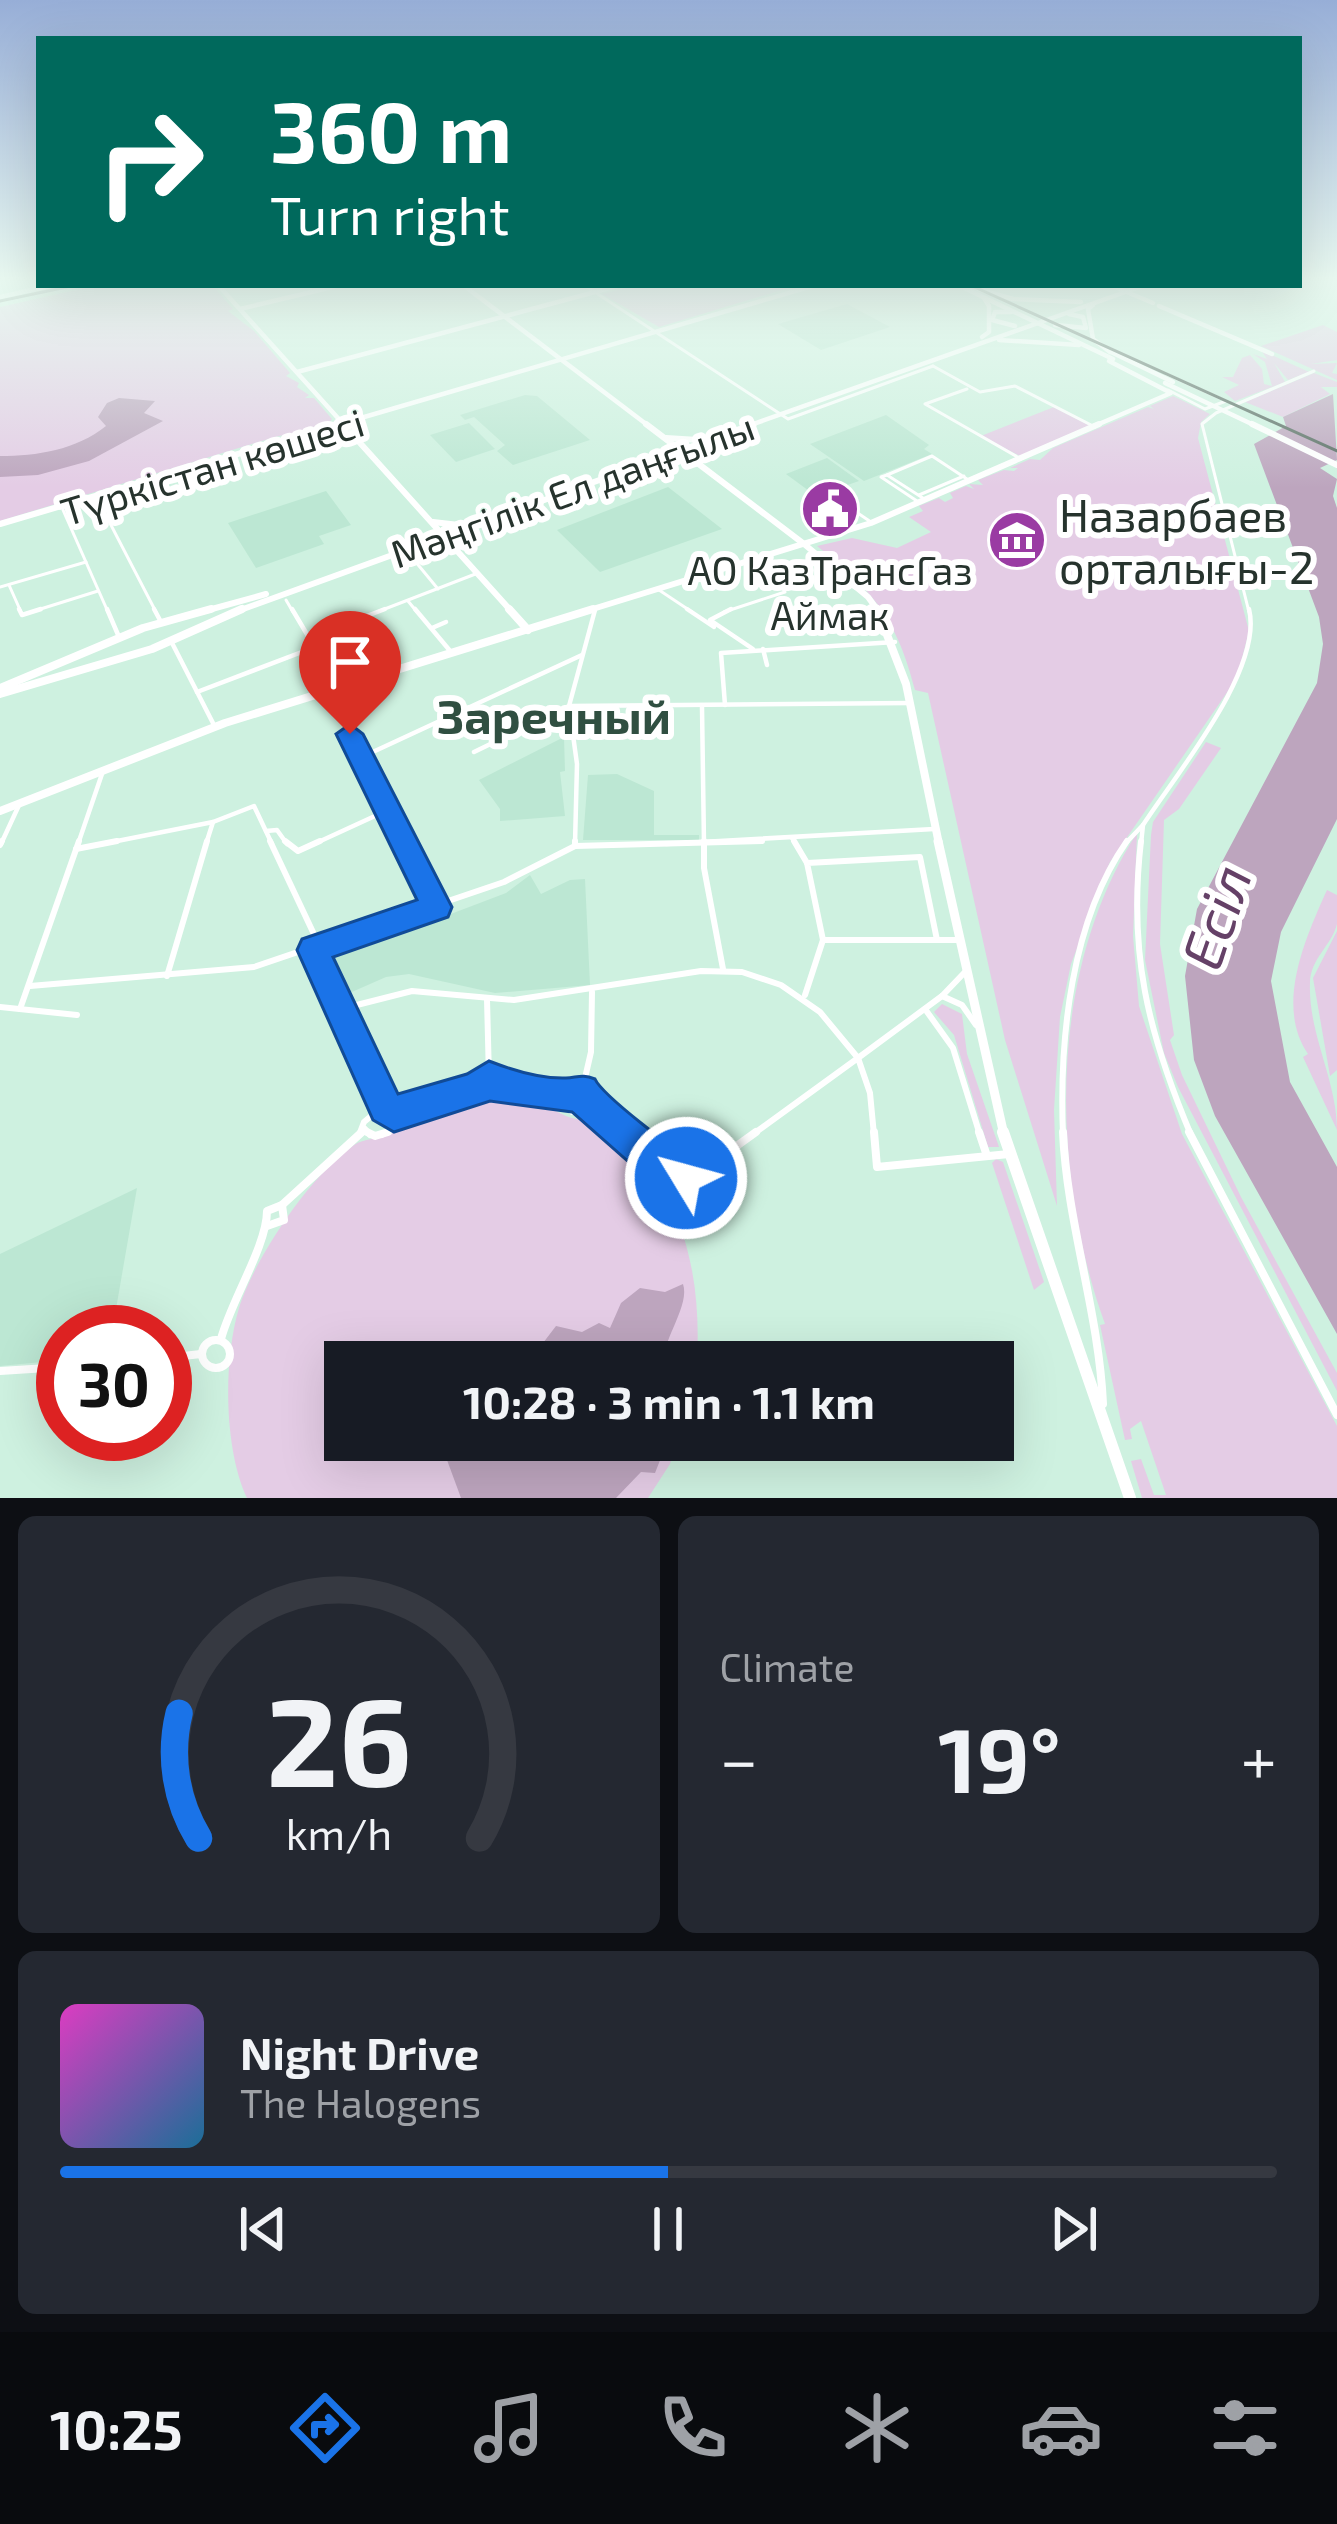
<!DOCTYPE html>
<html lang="en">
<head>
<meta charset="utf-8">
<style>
	body { margin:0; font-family:"Exo 2",sans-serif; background:#242831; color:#f1f3f6; height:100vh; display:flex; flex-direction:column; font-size:45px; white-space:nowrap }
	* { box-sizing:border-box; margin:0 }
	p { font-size:39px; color:#9ea1a6 }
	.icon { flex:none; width:66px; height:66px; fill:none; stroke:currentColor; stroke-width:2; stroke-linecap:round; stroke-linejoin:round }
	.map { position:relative; height:1498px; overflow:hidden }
	.panel { display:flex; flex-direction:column; gap:18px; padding:18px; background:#0d0f14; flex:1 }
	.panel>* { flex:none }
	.hud { position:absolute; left:36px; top:36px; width:1266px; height:252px; border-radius:0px; box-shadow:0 12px 48px #0002; background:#00695c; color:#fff; overflow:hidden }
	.speed { position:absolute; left:36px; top:1305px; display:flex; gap:24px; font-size:60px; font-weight:700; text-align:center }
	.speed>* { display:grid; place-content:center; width:156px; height:156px; border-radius:50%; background:#171b24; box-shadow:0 12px 48px #0002; line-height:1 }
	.speed .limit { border:18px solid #d22; background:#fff; color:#111 }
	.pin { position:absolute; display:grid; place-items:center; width:102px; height:102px; color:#fff; margin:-123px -51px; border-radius:50% 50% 50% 0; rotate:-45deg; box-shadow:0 0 12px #0007 }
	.pin .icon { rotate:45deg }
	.me { position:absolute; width:132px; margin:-66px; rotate:307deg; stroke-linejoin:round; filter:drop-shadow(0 0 9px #0008) }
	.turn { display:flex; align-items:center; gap:42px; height:252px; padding:0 36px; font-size:54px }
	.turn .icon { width:156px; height:156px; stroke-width:2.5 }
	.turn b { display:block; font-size:84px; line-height:102px }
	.big { font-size:90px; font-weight:700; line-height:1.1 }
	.panel .tile { flex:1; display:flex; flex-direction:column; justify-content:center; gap:18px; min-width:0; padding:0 42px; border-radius:18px; background:#242831 }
	.panel .dial { align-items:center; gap:0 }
	.dial svg { height:312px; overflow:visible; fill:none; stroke:#363941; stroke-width:7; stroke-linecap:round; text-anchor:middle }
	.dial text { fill:#f1f3f6; stroke:none }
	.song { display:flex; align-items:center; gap:36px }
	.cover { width:144px; height:144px; border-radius:18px; background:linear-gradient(135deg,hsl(310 70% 55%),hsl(200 70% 35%)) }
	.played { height:12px; border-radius:6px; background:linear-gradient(90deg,#1a73e8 50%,#363941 50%) }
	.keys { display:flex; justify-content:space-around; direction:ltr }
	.heat { display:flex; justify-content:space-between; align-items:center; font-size:66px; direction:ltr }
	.panel .tiles { flex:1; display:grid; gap:18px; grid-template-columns:1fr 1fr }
	.tile:last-child { grid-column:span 2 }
	.trip { position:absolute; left:324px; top:1341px; width:690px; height:120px; border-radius:0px; background:#171b24; box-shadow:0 12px 48px #0002; font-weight:700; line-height:120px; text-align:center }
	.dock { display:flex; height:192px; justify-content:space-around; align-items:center; background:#090b0e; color:#9ea1a6 }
	.dock .icon { width:84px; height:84px }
	.dock .selected { color:#1a73e8 }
	.dock b { font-size:54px; color:#f1f3f6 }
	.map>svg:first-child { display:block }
	.built { fill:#bce7d3 }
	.green { fill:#e4cce5 }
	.water { fill:#bda5be }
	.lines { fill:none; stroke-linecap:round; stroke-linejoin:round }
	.street-far3 { stroke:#fff; stroke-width:3 }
	.street-far2 { stroke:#fff; stroke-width:4.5 }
	.street-far1 { stroke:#fff; stroke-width:6 }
	.street { stroke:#fff; stroke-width:8 }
	.secondary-far4 { stroke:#fff; stroke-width:4.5 }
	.secondary-far3 { stroke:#fff; stroke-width:6 }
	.secondary-far2 { stroke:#fff; stroke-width:8 }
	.secondary-far1 { stroke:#fff; stroke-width:9 }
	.secondary { stroke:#fff; stroke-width:12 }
	.tram { stroke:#586b62; stroke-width:3 }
	.route { fill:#1a73e8; stroke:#114b97; stroke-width:3 }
	.labels { text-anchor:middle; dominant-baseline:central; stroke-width:12; stroke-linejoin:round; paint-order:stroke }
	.far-street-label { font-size:39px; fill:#26332d; stroke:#fff }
	.far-poi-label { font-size:39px; fill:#26332d; stroke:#fff }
	.poi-label { font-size:45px; fill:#26332d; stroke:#fff; text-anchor:start }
	.neighbourhood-label { font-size:48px; font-weight:bold; fill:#304f41; stroke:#fff }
	.near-water-label { font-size:57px; font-style:italic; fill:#654167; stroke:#fff }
</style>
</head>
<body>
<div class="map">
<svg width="1337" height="1498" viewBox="0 0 1337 1498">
	<rect width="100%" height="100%" fill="#cef1e0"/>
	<g class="built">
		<path d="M847 304 890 327 821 350 778 324Z"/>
		<path d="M525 395 537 396 590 440 513 465 497 451 505 445 474 417 465 420 460 415Z"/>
		<path d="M886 415 929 445 924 449 932 454 864 481 810 444Z"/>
		<path d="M469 423 495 449 456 462 430 435Z"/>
		<path d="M827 458 859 481 816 496 786 474Z"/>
		<path d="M668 487 722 529 600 572 557 530Z"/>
		<path d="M326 491 351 525 319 536 324 544 256 568 228 523Z"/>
		<path d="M564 737 565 771 560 772 565 816 500 821V809L479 780Z"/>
		<path d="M617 774 654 791V835H699V840H583L588 775Z"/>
		<path d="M530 875 541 894 570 880 585 879 590 985 495 993 409 974 386 977 345 995 329 950 380 931 385 939 506 893Z"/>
		<path d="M137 1188 112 1332H63V1360L0 1366V1254Z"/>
	</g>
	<g class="green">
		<path d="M98 285H212L233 309 228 311 254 331 290 373 286 376 299 383 297 387 309 395 305 398H314L332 419 326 426 275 437 0 521V307Z"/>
		<path d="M638 285H798L659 327 602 294Z"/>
		<path d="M1323 325 1337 332V360L1311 364 1337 363 1332 373 1337 374V380L1261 346Z"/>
		<path d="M1261 350 1309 372 1288 380 1274 363 1285 382 1235 401 1224 392 1239 385 1222 377H1233L1242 358 1250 355 1262 369 1264 384 1272 386 1265 362 1253 354 1267 359Z"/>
		<path d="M1314 373 1337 382V387H1321L1330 394 1283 417 1245 402Z"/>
		<path d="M1173 396 1210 414 1201 422 1198 438 1249 631 1237 678 1110 862 1071 964 1060 1017 1054 1110 1057 1206 1005 1040 928 693 915 690C897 620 874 591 817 546L852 538 897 548 931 532 909 517 923 511 919 506 939 498 945 502 953 498 950 493 966 486 974 489 969 484 983 485 978 480 1004 470 1014 471 1018 468H1010L1030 459 1040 460 1053 448 1148 407 1154 409 1150 406Z"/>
		<path d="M1054 407 1091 426 1020 456 981 436Z"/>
		<path d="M1206 742 1221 748 1179 809 1164 820 1160 944 1174 1035 1170 1040 1182 1075 1241 1197 1337 1373V1391L1178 1087 1164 1053 1145 960 1151 835 1153 822Z"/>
		<path d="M1137 833 1133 936 1139 1006 1182 1134 1337 1426V1498H1142L1131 1461 1141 1459 1154 1495H1166L1141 1421 1130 1429 1132 1439 1125 1440 1100 1325 1105 1324C1050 1172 1047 972 1137 833Z"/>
		<path d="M1327 890 1337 895C1337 904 1337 915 1337 924 1332 945 1310 959 1310 983 1308 1034 1337 1080 1337 1130L1303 1057 1308 1054C1275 1006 1305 939 1327 890Z"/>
		<path d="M1337 931V1070L1330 1076 1313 978Z"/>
		<path d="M942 1004 962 1014 967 1054 999 1147H988L954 1035 934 1012Z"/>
		<path d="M515 1096C537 1100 547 1107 566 1116 577 1121 590 1117 601 1124 682 1179 702 1271 697 1362H345V1440H677L670 1464 648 1498H247C224 1449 223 1361 239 1308 254 1259 311 1174 354 1145 364 1138 378 1140 388 1132 395 1126 400 1119 408 1115 448 1097 476 1108 515 1096Z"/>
		<path d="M996 1159 1003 1162 1044 1282 1034 1290 992 1163Z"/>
	</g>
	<g class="water">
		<path d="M1333 394 1337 460 1320 468 1337 479 1333 496 1337 508V819L1281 932 1271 981 1290 1082 1337 1167V1334L1215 1116 1194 1060 1185 976 1197 909 1317 683 1323 644 1319 617 1254 444 1286 426 1283 417Z"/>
		<path d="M119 398 155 401 144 413 163 421 89 461 38 475 0 477V456C37 456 76 450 106 426L98 417 107 403Z"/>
		<path d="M683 1284C690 1305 664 1337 663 1362H515L522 1360 528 1346 543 1343 556 1326 582 1332 599 1323 610 1328 621 1303 640 1288 665 1292Z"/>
		<path d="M446 1440H668L655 1473 641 1472 616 1498H461L447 1460Z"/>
	</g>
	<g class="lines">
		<g class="street-far3">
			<path d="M584 285 788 419 933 366"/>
			<path d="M933 366 980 392 1015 386 1095 427"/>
			<path d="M1166 374 1226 401 1205 409 1168 390"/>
			<path d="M967 389 925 404 1021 459"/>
			<path d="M741 435 747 440"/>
			<path d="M887 475 932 456 970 481"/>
			<path d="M831 495 871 522"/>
			<path d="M919 495 964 476"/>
			<path d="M98 500 156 612"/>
			<path d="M917 501 881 477 887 475 926 500"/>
			<path d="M63 510 108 612"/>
			<path d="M410 555 438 589"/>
			<path d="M9 585 21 612"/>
			<path d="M0 587 86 562"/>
			<path d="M659 590 692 612"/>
			<path d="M286 600 293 612"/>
			<path d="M408 601 417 612"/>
			<path d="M31 612 98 591"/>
			<path d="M377 612 478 573"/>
			<path d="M724 612 785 592 760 557"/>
			<path d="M1249 612 1202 424 1216 413 1314 371"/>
		</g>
		<g class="street-far2">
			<path d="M19 609 22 615 41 609"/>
			<path d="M107 609 119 637"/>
			<path d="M154 609 161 622"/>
			<path d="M292 609 308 636"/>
			<path d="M415 609 451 652"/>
			<path d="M687 609 714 627"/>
			<path d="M731 609 710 620 753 649"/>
			<path d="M341 626 380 672"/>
			<path d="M432 628 446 622"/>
			<path d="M310 638 385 609"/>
			<path d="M171 641 215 727"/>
			<path d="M314 646 342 686"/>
			<path d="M763 649 767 665"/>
			<path d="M197 692 315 647"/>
			<path d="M725 705 721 653 895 642"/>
			<path d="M702 707 704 844"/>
			<path d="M349 734 404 844"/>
			<path d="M474 752 569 706 911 703"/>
			<path d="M362 757 582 655"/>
			<path d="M266 831 277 830 287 844"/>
			<path d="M792 838 796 844"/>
			<path d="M1 844 20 803"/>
			<path d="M78 844 103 771"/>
			<path d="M102 844 213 822 254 806 272 844"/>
			<path d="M206 844 213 822"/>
			<path d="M314 844 388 810"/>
			<path d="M575 844 577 764 569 706 595 610"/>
			<path d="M666 844 934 829"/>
			<path d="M1125 844 1143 825"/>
			<path d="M1141 844 1143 825C1176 774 1264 669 1249 609"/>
		</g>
		<g class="street-far1">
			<path d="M270 841 320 947"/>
			<path d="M285 841 298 851 320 841"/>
			<path d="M403 841 436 907"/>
			<path d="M704 841V868L723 969"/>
			<path d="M794 841 807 863"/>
			<path d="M1141 841C1128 953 1148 1033 1191 1135"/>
			<path d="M0 845 2 841"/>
			<path d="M575 846 762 841"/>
			<path d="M575 846V841"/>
			<path d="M76 849 117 841"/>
			<path d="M920 857 937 940H823L807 863Z"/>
			<path d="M937 940H956"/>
			<path d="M313 949 385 1108"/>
			<path d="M167 976 207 841"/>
			<path d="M30 986 254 967 504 882 575 846"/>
			<path d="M805 995 823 940"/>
			<path d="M942 996 962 1005 976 1025"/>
			<path d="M487 999 489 1078"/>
			<path d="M0 1007 77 1015"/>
			<path d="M20 1009 79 841"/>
			<path d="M341 1009 412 991 514 1000 701 971 742 972 781 985 820 1012 858 1058 942 996 965 972"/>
			<path d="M925 1009 953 1048 980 1135"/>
			<path d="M477 1088 485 1099 499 1087"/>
			<path d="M582 1091 591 1052 592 992"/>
			<path d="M567 1097 565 1105 572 1112 587 1104"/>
			<path d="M365 1129 370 1135"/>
			<path d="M359 1135 364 1122 382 1107 394 1114 477 1088 486 1079 495 1080 499 1087 567 1096 582 1091 587 1104 631 1135"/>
			<path d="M382 1135 391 1128 394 1114"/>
			<path d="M752 1135 858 1058 870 1093 874 1135"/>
			<path d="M1063 1135C1059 1039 1071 921 1127 841"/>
		</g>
		<g class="street">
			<path d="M367 1132 375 1136 388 1132"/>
			<path d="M626 1132 671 1174 695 1176 756 1132"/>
			<path d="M874 1132 877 1167 1009 1154"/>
			<path d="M979 1132 987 1156"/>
			<path d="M1063 1132C1067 1224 1099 1312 1103 1404"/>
			<path d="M1189 1132 1337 1415"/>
			<path d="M672 1178 669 1187 678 1195 688 1188 685 1177"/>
			<path d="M267 1226 284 1220 282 1205"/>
			<path d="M221 1339C231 1301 267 1245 267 1211L282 1205 362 1132"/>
			<circle cx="216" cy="1354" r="14"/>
			<path d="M165 1358 201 1354"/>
			<path d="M0 1371 63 1367"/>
		</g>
		<g class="secondary-far4">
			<path d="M218 285 346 427"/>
			<path d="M463 285 650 427"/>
			<path d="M958 285 1113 359"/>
			<path d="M1110 285 1153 303"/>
			<path d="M978 289 1013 299 1081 302"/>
			<path d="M0 297 54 285"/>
			<path d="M1093 305 1088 309 1093 339 1110 352"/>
			<path d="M1159 306 1272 354"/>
			<path d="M240 309 341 285"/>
			<path d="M1011 312H995L992 320 1015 326"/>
			<path d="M1055 325 1086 328 1083 317 1069 314"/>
			<path d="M982 337 989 332V306L984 298"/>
			<path d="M999 340 1079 345"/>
			<path d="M1111 352 1173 382"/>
			<path d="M297 372 621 285"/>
			<path d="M1165 383 1258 427"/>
			<path d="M330 427 816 285"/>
			<path d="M745 427 1145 285"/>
			<path d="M1092 427 1171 393 1109 361"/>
		</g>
		<g class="secondary-far3">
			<path d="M343 424 512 612"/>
			<path d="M646 424 804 544 868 597 879 612"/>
			<path d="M1252 424 1337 465"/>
			<path d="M666 438 698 440"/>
			<path d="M433 522 459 525"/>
			<path d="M0 524 340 424"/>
			<path d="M201 612 266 594"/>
			<path d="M235 612 754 424"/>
			<path d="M583 612 871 523 1099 424"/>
		</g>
		<g class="secondary-far2">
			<path d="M509 609 528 630"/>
			<path d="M877 609 906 684 939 844"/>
			<path d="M0 688 143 628 211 609"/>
			<path d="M0 694 152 649 242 609"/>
			<path d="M0 811 225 723 593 609"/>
		</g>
		<path class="secondary-far1" d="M938 841 1004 1135"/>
		<path class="secondary" d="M1003 1132 1130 1498"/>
		<g class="tram">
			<path d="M970 285 1337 451"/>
			<path d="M0 301 76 285"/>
		</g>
	</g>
	<linearGradient id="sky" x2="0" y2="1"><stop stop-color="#97aed7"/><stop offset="0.57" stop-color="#e9f9f1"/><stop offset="1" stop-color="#e9f9f1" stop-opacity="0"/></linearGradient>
	<rect width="1337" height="488" fill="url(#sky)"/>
	<path class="route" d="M350 724 363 734 452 907 448 917 333 957 398 1094 467 1074 489 1061C512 1070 539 1079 566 1078 579 1077 582 1074 595 1079 602 1095 681 1156 699 1164L705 1178 699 1191 686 1197 657 1187 572 1112 490 1101 394 1132 373 1120 297 950 302 939 417 900 336 734Z"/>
	<defs>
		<symbol id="civic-disc" viewBox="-11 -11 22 22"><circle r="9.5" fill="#9a3ba3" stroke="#fff"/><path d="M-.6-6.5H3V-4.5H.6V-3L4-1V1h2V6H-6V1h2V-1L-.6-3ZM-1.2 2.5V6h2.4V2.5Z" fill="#fff"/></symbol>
		<symbol id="museum-disc" viewBox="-11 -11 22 22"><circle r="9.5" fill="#9a3ba3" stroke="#fff"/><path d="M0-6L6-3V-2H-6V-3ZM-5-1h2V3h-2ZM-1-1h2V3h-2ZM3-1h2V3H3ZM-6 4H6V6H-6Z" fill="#fff"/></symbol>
	</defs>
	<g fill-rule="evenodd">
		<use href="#civic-disc" x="797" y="476" width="66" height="66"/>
		<use href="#museum-disc" x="984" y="507" width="66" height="66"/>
	</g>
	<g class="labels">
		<g class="far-street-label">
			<text transform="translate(212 466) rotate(-17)">Түркістан көшесі</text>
			<text transform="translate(572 489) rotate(-20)">Мәңгілік Ел даңғылы</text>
		</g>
		<g class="far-poi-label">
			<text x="830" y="569">АО КазТрансГаз<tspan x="830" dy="45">Аймак</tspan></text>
		</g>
		<g class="poi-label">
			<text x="1059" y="514">Назарбаев<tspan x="1059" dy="52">орталығы-2</tspan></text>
		</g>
		<g class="neighbourhood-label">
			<text x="554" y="715">Заречный</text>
		</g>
		<g class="near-water-label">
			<text transform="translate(1214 916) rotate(-71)">Есіл</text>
		</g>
	</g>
</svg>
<div class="speed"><div class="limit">30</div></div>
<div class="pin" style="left:350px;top:734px;background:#d93025"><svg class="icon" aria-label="arrive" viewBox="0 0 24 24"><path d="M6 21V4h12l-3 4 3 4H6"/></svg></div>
<svg class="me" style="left:686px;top:1178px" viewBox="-20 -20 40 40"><circle r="17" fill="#1a73e8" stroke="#fff" stroke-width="3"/><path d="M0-11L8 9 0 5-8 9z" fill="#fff"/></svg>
<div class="trip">10:28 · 3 min · 1.1 km</div>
<div class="hud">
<div class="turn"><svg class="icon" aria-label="right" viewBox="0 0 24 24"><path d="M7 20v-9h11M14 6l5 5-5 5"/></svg><div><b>360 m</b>Turn right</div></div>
</div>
</div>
<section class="panel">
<div class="tiles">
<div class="tile dial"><svg viewBox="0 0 100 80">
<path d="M14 69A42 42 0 1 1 86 69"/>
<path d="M14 69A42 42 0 0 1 9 37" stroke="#1a73e8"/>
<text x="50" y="56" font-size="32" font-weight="700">26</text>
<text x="50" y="72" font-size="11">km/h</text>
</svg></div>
<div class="tile"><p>Climate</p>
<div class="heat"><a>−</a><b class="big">19°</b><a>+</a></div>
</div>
<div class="tile">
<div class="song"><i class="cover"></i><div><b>Night Drive</b><p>The Halogens</p></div></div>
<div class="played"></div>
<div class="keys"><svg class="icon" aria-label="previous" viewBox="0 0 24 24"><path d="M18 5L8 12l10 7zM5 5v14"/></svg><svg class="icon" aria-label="pause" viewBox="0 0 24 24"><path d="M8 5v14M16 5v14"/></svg><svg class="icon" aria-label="next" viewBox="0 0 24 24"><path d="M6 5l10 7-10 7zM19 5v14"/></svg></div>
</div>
</div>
</section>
<nav class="dock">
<b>10:25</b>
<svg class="icon selected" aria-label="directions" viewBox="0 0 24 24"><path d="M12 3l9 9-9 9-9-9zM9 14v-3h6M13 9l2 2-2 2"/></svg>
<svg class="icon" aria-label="music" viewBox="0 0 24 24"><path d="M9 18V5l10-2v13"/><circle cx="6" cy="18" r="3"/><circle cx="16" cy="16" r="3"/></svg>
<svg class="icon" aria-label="phone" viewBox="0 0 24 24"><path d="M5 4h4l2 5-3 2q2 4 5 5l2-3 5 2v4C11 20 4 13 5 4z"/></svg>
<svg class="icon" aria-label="climate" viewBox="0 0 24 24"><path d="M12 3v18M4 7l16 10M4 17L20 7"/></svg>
<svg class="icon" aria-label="car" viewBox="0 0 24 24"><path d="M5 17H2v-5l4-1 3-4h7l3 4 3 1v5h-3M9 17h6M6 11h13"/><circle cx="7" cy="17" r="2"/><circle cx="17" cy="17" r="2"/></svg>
<svg class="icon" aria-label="filters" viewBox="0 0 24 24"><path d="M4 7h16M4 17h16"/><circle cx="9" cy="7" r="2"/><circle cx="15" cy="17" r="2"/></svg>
</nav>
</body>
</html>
